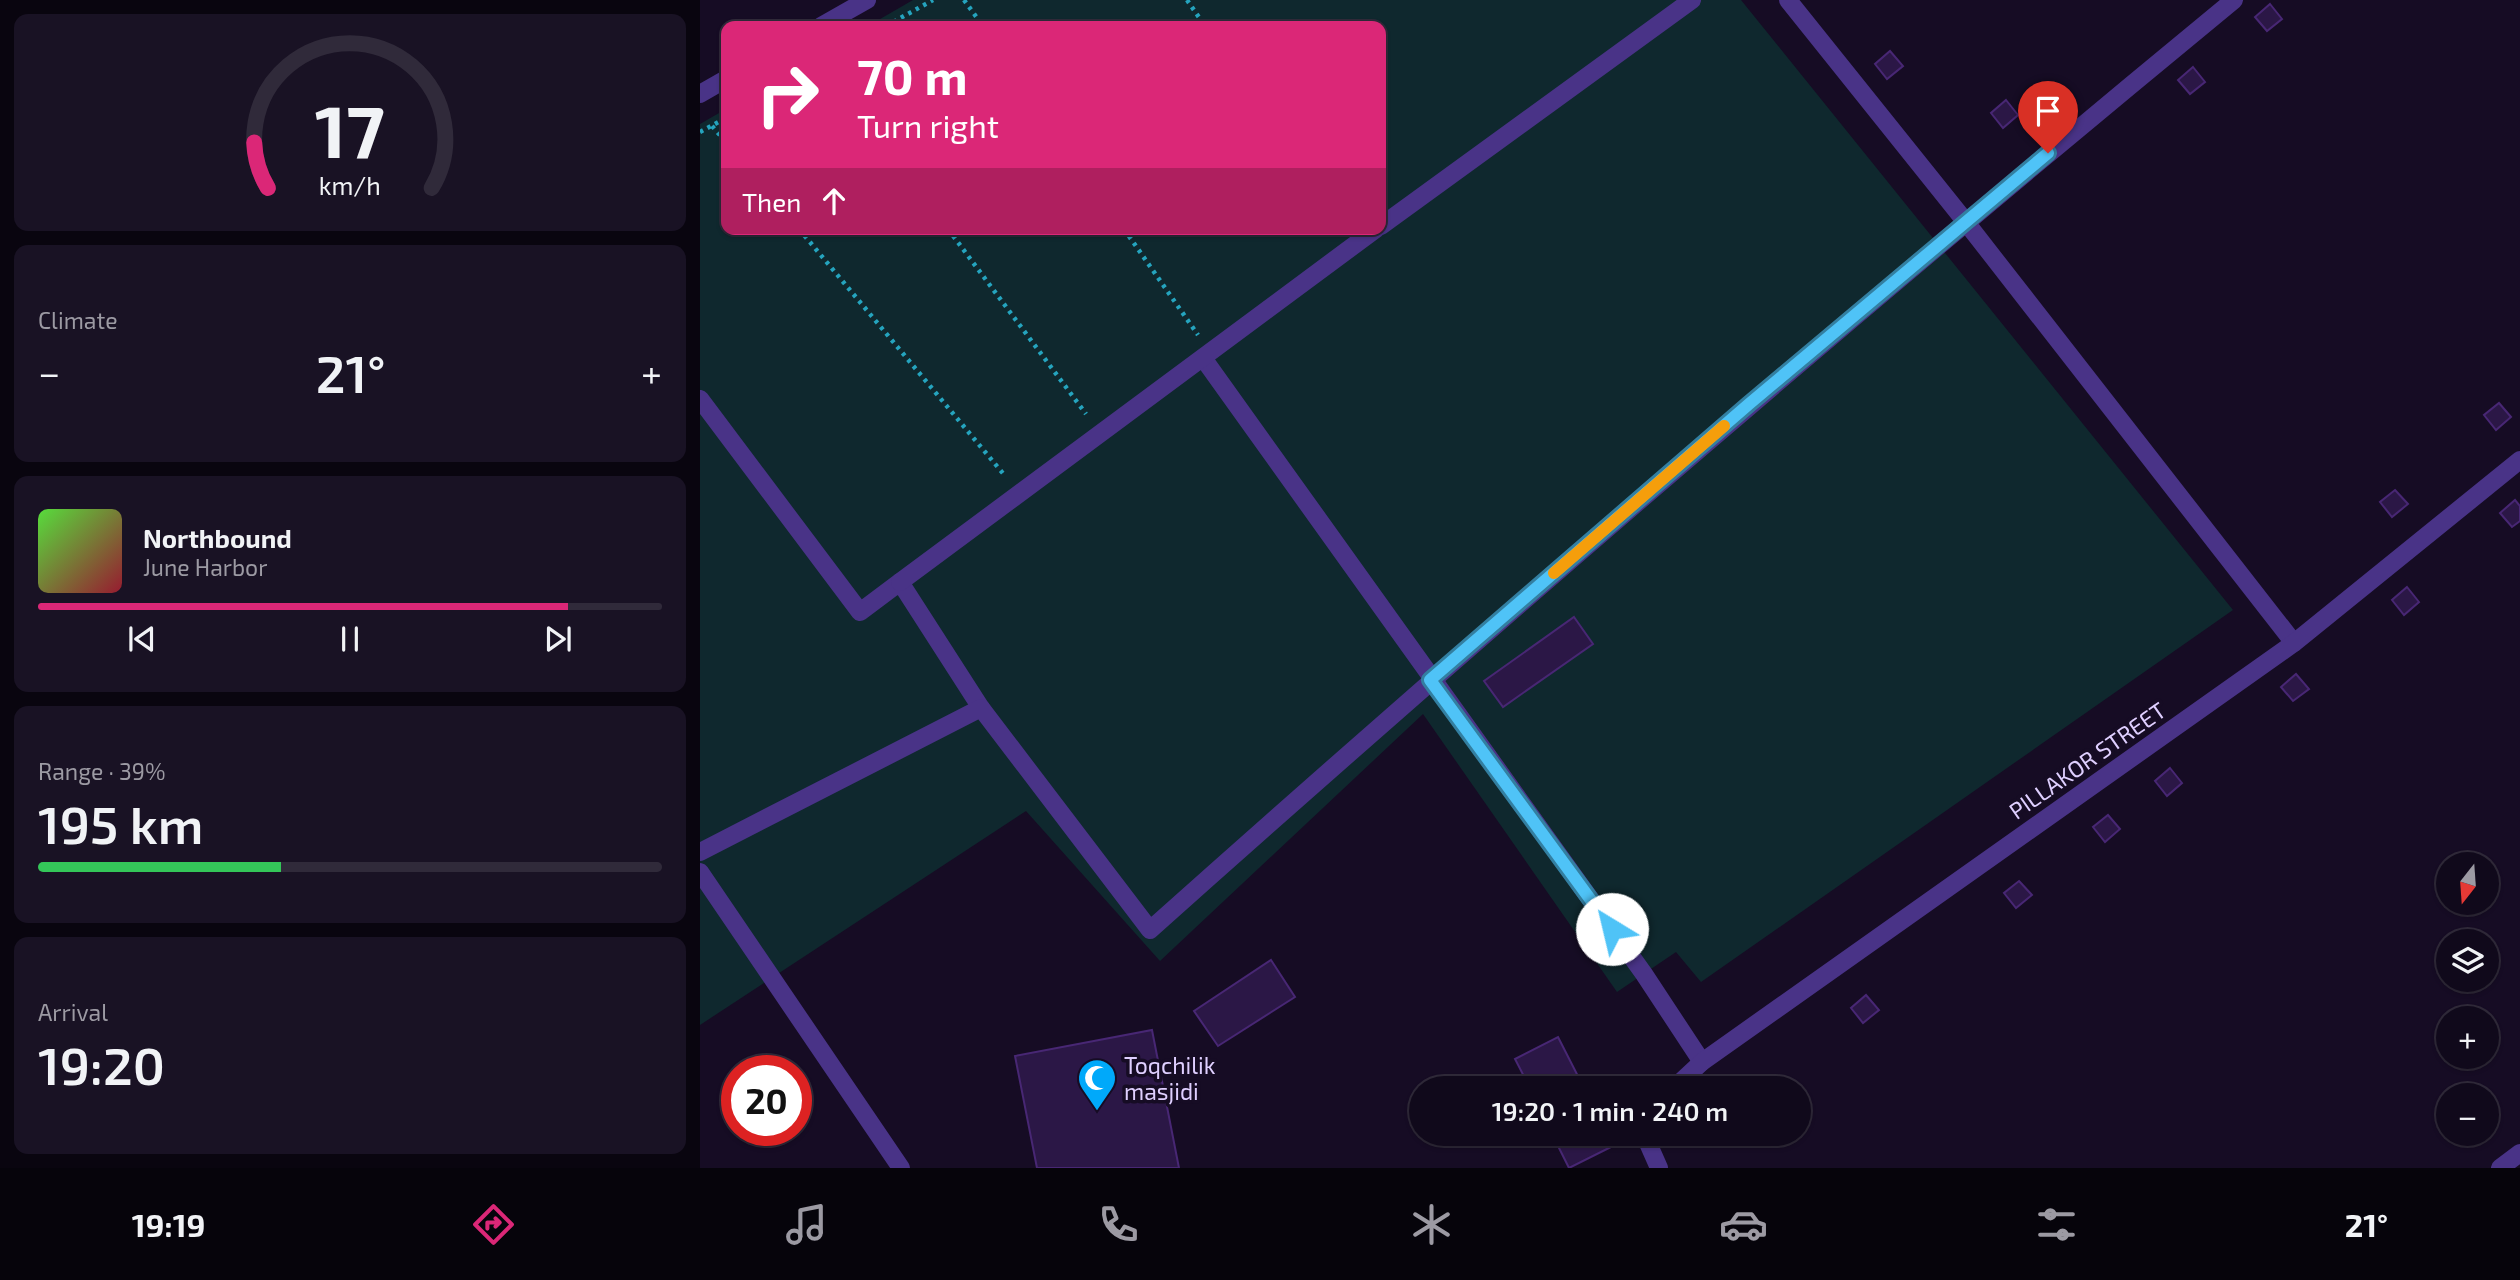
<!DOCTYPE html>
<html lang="en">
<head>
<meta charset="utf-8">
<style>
	body { margin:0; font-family:"Exo 2",sans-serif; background:#191224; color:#f1f3f6; height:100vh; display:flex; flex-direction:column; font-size:26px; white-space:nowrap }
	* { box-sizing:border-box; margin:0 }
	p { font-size:23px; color:#9c9aa3 }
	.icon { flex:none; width:38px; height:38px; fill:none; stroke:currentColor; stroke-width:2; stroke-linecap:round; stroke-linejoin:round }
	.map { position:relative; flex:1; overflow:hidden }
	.drawer { display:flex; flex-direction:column; gap:14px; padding:14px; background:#09050f; width:700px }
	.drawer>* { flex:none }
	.banner { position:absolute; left:21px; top:21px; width:665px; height:214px; border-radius:14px; box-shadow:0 2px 5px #0004,0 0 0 2px #302a3a; background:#db2777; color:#fff; overflow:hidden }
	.needle { width:46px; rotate:197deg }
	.controls { position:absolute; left:1736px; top:852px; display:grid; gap:14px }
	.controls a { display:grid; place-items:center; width:63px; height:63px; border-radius:50%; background:#10091b; box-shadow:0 2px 5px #0004,0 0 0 2px #302a3a; font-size:35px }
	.speed { position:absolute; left:21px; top:1055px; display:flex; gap:14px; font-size:35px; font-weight:700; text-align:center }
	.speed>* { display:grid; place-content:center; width:91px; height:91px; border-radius:50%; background:#10091b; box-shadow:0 2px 5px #0004,0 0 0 2px #302a3a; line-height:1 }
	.speed .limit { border:10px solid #d22; background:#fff; color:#111 }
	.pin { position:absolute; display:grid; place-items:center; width:60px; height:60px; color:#fff; margin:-72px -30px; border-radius:50% 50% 50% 0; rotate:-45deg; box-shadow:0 0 7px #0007 }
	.pin .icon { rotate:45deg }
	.me { position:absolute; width:77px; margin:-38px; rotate:324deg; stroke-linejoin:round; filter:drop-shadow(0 0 5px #0008) }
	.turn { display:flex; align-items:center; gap:24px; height:147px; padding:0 21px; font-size:32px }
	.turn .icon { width:91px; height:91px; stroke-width:2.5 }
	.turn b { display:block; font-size:49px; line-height:60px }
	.then { display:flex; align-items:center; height:66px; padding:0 21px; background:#0003; gap:14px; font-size:26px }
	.big { font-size:52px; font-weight:600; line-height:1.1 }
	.drawer .widget { flex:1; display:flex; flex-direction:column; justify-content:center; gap:10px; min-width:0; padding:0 24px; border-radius:14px; background:#191224 }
	.drawer .dial { align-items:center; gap:0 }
	.dial svg { height:182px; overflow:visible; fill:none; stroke:#302a3a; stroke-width:7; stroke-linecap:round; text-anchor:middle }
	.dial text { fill:#f1f3f6; stroke:none }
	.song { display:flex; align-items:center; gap:21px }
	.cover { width:84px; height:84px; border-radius:10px; background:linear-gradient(135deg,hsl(110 70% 55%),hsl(350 70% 35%)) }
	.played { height:7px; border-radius:4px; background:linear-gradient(90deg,#db2777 85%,#302a3a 85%) }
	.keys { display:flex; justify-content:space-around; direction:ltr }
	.heat { display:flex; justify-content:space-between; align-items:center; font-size:38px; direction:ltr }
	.charge { height:10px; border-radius:5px; background:linear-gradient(90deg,#34c759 39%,#302a3a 0) }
	.trip { position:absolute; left:709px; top:1076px; width:402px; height:70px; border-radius:35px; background:#10091b; box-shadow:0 2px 5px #0004,0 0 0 2px #302a3a; font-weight:600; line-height:70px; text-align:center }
	.tabs { display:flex; height:112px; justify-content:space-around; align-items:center; background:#06040b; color:#9c9aa3 }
	.tabs .icon { width:49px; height:49px }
	.tabs .active { color:#db2777 }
	.tabs b { font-size:32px; color:#f1f3f6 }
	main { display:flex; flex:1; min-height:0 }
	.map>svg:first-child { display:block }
	.green { fill:#0f282e }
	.building { fill:#2b1746; stroke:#482774; stroke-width:2 }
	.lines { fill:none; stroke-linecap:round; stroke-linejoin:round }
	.path { stroke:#25a4be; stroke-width:4.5; stroke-dasharray:3.5 5; stroke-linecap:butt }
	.minor { stroke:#493387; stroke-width:18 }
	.route-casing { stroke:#337fa1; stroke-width:18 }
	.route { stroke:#4fc3f7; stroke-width:12 }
	.slow { stroke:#f59e0b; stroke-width:12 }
	.labels { text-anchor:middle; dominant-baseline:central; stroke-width:7; stroke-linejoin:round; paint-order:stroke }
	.street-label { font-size:23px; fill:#dfcfff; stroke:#160c24 }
	.poi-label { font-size:23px; fill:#dfcfff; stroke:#160c24; text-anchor:start }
</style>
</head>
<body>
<main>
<section class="drawer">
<div class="widget dial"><svg viewBox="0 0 100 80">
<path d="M14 69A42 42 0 1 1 86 69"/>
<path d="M14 69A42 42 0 0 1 8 49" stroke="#db2777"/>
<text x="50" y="56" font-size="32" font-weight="700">17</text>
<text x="50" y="72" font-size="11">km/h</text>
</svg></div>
<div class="widget"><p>Climate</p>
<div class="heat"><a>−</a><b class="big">21°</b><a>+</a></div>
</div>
<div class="widget">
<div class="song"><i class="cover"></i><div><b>Northbound</b><p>June Harbor</p></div></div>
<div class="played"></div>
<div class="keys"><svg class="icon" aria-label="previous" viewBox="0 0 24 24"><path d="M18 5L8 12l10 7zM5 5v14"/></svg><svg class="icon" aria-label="pause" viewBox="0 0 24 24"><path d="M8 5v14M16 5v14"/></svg><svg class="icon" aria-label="next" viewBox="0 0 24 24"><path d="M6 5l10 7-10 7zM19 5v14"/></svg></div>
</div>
<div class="widget"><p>Range · 39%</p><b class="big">195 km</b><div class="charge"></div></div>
<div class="widget"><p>Arrival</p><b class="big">19:20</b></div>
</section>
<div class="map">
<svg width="1820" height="1168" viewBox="0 0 1820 1168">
	<rect width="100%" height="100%" fill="#160c24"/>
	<path class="green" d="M213 0H1041L1533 610 1001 982 976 952 917 992 723 714 460 961 326 811 0 1025V124L26 109V229H681V26H168Z"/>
	<g class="building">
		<path d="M1570 4 1582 19 1567 31 1555 17Z"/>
		<path d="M1190 51 1203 66 1187 79 1175 64Z"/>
		<path d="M1493 67 1505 82 1490 94 1478 80Z"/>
		<path d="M1306 100 1318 115 1303 128 1291 113Z"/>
		<path d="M1799 403 1811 417 1796 430 1784 415Z"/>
		<path d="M1695 490 1708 504 1692 517 1680 502Z"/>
		<path d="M1815 500 1820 506V521L1812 527 1800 513Z"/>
		<path d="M1707 587 1719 602 1704 615 1692 600Z"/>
		<path d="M874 617 893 644 803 707 784 681Z"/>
		<path d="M1596 674 1609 689 1593 701 1581 687Z"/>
		<path d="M1470 768 1482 783 1467 796 1455 781Z"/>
		<path d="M1408 815 1420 829 1405 842 1393 827Z"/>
		<path d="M1319 881 1332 895 1316 908 1304 893Z"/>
		<path d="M571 960 595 997 518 1046 494 1011Z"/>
		<path d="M1166 995 1179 1010 1163 1023 1151 1008Z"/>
		<path d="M452 1030 479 1168H337L315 1056Z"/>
		<path d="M858 1037 884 1088H830L815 1059Z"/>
		<path d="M1787 1103 1799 1117 1787 1127Z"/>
		<path d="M852 1134H907L913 1146 869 1168Z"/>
	</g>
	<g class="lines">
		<g class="path">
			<path d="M264 0 283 26"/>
			<path d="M487 0 505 26"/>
			<path d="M186 26 233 0"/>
			<path d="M12 126 26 142"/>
			<path d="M0 132 26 118"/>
			<path d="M99 229 306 477"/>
			<path d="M248 229 386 414"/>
			<path d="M424 229 498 335"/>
		</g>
		<g class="minor">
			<path d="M1088 0 1265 221 1594 643"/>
			<path d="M121 26 167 0"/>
			<path d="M0 94 26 79"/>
			<path d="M681 226 992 0"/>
			<path d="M503 358 944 974 1002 1062"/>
			<path d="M0 399 160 612 200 582 281 708"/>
			<path d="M200 582 676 229"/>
			<path d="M0 852 281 708 450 930C805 613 1166 303 1534 0"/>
			<path d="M0 872 201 1168"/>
			<path d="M974 1088 1002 1062 1594 643 1820 460"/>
			<path d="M944 1134 959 1168"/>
			<path d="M1800 1168 1820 1153"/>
		</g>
	</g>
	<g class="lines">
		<defs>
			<path id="route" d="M912 929 730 680 1049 404 1348 153"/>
		</defs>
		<use href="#route" class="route-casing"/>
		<use href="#route" class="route"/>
		<path class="slow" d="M854 573 1024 426"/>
	</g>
	<defs>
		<symbol id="mosque-pin" viewBox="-11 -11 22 30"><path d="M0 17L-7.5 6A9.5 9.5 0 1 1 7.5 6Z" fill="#00a9fa" stroke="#160c24"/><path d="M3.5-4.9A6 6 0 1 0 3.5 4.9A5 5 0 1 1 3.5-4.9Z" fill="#fff"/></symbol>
	</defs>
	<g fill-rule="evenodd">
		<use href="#mosque-pin" x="375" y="1056" width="44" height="60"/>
	</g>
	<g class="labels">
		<g class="street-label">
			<text transform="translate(1387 760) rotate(-35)">PILLAKOR STREET</text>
		</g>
		<g class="poi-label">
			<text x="424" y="1065">Toqchilik<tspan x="424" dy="26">masjidi</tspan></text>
		</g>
	</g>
</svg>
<div class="controls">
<a><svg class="needle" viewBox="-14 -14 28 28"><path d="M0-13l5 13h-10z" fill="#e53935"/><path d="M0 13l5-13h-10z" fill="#9c9aa3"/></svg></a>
<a><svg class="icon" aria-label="layers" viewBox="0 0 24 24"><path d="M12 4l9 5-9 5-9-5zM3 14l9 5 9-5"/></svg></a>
<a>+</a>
<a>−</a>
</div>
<div class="speed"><div class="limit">20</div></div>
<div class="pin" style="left:1348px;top:153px;background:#d93025"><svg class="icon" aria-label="arrive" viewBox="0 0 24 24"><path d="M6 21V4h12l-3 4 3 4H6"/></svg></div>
<svg class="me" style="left:912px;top:929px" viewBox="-20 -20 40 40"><circle r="19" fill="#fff"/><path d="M0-13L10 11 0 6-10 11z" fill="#4fc3f7"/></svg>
<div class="trip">19:20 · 1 min · 240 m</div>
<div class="banner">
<div class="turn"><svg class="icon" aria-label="right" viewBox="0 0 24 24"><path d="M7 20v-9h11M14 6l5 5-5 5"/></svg><div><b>70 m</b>Turn right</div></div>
<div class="then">Then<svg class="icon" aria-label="ahead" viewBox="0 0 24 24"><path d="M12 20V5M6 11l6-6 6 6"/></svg></div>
</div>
</div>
</main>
<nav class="tabs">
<b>19:19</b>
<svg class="icon active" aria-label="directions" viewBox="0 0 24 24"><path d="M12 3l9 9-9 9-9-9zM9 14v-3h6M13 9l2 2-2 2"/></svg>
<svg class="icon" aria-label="music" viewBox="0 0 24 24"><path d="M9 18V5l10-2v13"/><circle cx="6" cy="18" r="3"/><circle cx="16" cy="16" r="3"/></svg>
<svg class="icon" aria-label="phone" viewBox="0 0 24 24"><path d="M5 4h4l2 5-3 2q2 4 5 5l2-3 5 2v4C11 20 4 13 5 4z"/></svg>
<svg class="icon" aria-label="climate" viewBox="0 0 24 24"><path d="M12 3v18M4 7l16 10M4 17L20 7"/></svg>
<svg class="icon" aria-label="car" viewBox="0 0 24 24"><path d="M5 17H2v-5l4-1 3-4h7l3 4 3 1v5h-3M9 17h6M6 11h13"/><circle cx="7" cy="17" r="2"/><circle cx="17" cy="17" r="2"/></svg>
<svg class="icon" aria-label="filters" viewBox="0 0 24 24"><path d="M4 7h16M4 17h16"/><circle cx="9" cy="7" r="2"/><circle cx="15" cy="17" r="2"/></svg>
<b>21°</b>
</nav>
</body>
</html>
